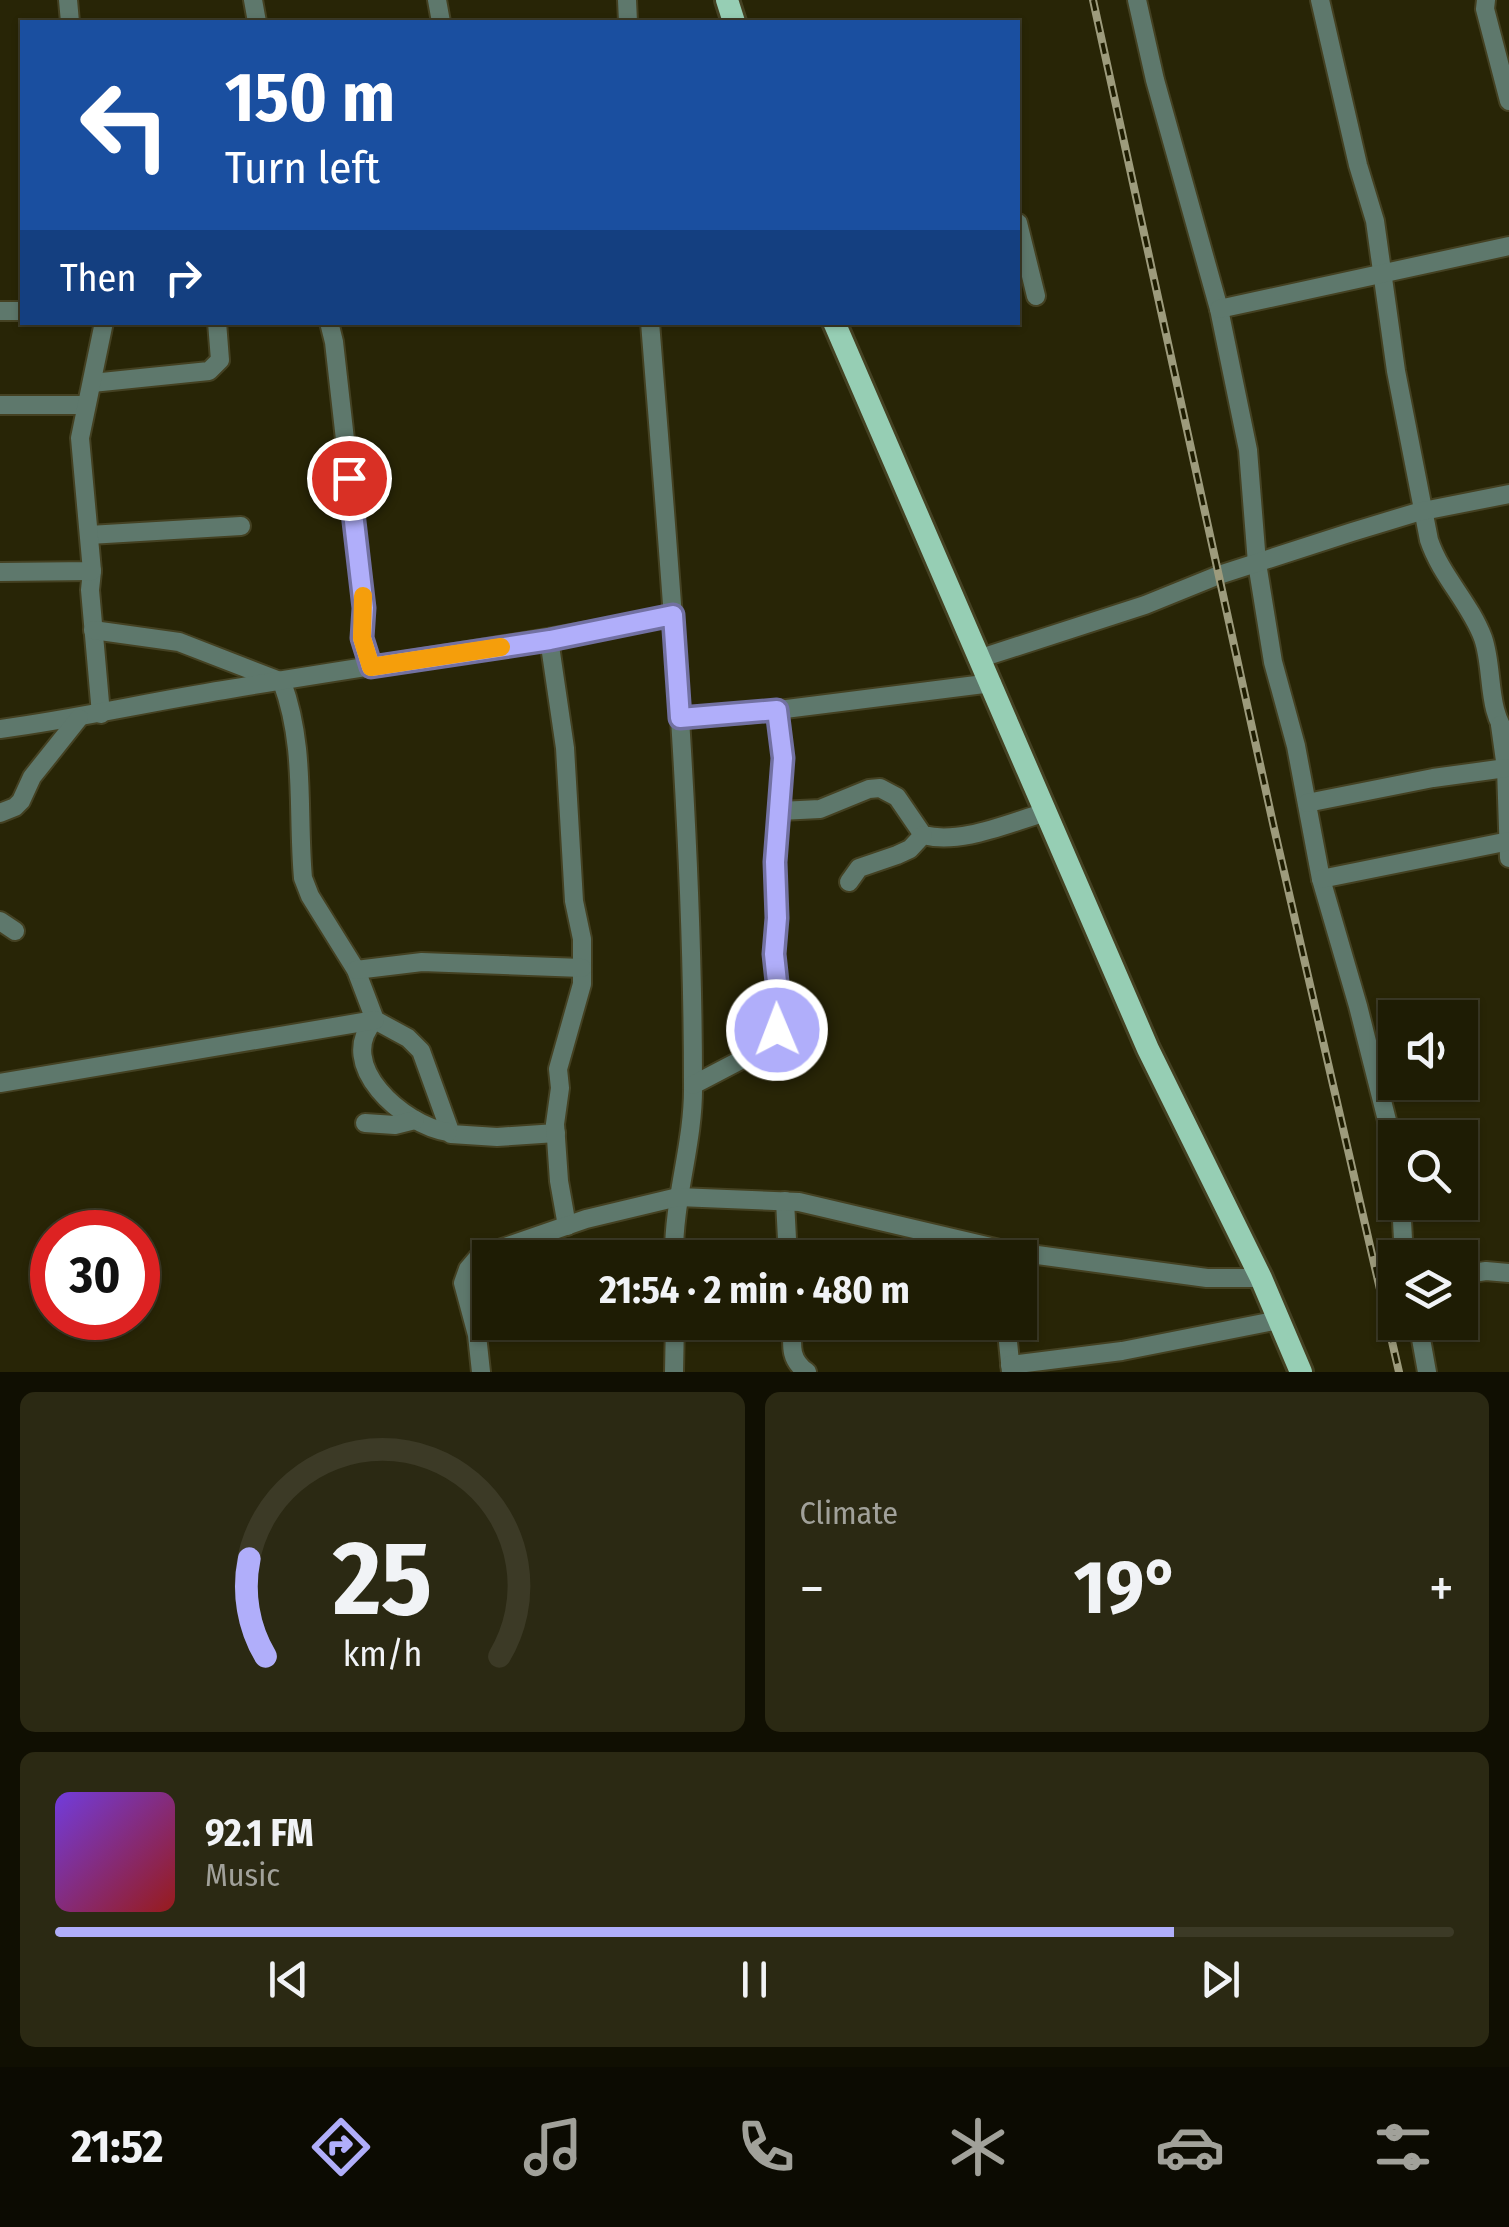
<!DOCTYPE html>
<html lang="en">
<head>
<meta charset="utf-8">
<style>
	body { margin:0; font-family:"Fira Sans Condensed",sans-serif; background:#2b2913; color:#f1f3f6; height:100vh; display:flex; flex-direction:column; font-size:38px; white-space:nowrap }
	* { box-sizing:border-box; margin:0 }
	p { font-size:32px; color:#a1a19a }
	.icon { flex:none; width:55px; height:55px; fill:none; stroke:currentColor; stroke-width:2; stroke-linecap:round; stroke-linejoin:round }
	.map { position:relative; height:1372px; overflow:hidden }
	.sheet { display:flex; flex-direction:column; gap:20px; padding:20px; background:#100f02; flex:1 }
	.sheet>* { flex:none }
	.banner { position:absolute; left:20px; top:20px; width:1000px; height:305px; border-radius:0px; box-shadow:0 2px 8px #0004,0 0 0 2px #3c3a26; background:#1a4fa0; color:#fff; overflow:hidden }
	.tools { position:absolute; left:1378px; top:1000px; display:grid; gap:20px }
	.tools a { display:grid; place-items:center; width:100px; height:100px; border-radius:0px; background:#1e1c04; box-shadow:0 2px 8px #0004,0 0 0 2px #3c3a26; font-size:50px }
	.speed { position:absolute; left:30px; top:1210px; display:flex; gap:20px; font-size:50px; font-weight:700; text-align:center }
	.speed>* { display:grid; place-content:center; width:130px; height:130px; border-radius:50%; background:#1e1c04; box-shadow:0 2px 8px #0004,0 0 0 2px #3c3a26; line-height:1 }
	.speed .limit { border:15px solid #d22; background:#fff; color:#111 }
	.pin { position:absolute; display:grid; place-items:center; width:85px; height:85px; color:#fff; margin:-42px; border:5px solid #fff; border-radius:50%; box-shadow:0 2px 10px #0007 }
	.me { position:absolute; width:110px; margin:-55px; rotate:359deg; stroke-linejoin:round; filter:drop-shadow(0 0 8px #0008) }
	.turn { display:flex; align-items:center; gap:35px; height:210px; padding:0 40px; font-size:45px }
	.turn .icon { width:130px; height:130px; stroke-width:2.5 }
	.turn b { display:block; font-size:70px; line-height:85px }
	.then { display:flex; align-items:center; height:95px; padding:0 40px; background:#0003; gap:20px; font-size:38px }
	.big { font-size:75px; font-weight:700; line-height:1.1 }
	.sheet .widget { flex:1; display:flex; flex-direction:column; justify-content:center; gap:15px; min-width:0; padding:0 35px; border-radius:15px; background:#2b2913 }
	.sheet .dial { align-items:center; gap:0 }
	.dial svg { height:260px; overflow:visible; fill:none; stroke:#3c3a26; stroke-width:7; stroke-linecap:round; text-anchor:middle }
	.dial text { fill:#f1f3f6; stroke:none }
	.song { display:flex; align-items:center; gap:30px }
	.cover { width:120px; height:120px; border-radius:15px; background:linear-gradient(135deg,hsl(260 70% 55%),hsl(0 70% 35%)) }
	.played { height:10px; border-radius:5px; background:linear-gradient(90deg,#b0aefa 80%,#3c3a26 80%) }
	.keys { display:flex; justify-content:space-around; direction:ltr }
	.heat { display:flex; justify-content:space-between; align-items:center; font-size:55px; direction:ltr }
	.sheet .tiles { flex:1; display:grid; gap:20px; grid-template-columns:1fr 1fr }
	.widget:last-child { grid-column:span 2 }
	.trip { position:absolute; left:472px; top:1240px; width:565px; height:100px; border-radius:0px; background:#1e1c04; box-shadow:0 2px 8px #0004,0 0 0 2px #3c3a26; font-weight:700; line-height:100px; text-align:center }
	.dock { display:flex; height:160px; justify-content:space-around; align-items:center; background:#0c0b02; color:#a1a19a }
	.dock .icon { width:70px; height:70px }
	.dock .selected { color:#b0aefa }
	.dock b { font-size:45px; color:#f1f3f6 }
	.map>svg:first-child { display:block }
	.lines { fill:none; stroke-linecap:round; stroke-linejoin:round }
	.minor-casing { stroke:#444122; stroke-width:22 }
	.major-casing { stroke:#444122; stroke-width:28 }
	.minor { stroke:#5e786c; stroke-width:18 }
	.major { stroke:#96ceb4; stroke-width:22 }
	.rail-casing { stroke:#9d9b7c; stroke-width:8 }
	.rail { stroke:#1e1c00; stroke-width:4; stroke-dasharray:11; stroke-linecap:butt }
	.route-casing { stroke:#7271a2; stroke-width:25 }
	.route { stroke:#b0aefa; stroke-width:18 }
	.slow { stroke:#f59e0b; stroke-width:18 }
</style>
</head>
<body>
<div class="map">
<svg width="1509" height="1372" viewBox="0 0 1509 1372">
	<rect width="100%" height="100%" fill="#282506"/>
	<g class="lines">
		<defs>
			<g id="minor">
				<path d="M68 0 70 22"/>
				<path d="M253 0 257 22"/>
				<path d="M437 0 441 22"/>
				<path d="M627 0 628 22"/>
				<path d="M1137 0 1155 80 1219 309 1248 450 1257 563 1273 662 1296 746 1321 879 1358 1006 1395 1152"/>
				<path d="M1320 0 1358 165 1375 221 1396 371 1429 540C1441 576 1470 603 1483 638 1494 669 1486 712 1509 737"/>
				<path d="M1486 0 1485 9 1509 101"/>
				<path d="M1018 223 1036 296"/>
				<path d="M1219 309 1509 246"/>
				<path d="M0 311H22"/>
				<path d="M329 322 334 342 364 608 362 637 371 667"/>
				<path d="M650 322C670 576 693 830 693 1085 694 1143 673 1199 674 1258"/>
				<path d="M92 383 209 371 220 360 217 322"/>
				<path d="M0 405H85"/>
				<path d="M89 535 241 526"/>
				<path d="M92 571 90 590 101 714"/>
				<path d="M0 572 92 571 80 438 104 322"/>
				<path d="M93 630 179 642 282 682C306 747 297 811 303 878L310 896 356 970 375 1020 408 1038 421 1051 451 1134 497 1137 556 1133"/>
				<path d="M549 639 565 748 574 901 582 939V984L558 1069 560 1088 555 1124 559 1181 567 1226"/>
				<path d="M981 658 1145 605 1219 575 1352 532 1418 512 1509 494"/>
				<path d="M681 718 746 714 992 683"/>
				<path d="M1500 725 1506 768 1509 858"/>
				<path d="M0 729C75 719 149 702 224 690 374 664 524 645 673 615"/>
				<path d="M1307 803 1433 778 1506 768"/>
				<path d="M780 811 820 809 869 789 880 788 897 797 923 835C962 845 1010 822 1047 812"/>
				<path d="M0 813 15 807 21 801 32 777 79 718"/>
				<path d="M1321 879 1509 841"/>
				<path d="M849 882 859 868 897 855 910 849 923 835"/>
				<path d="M0 921 15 931"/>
				<path d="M356 970 422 962 582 968"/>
				<path d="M375 1020C333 1064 404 1126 448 1132"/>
				<path d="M0 1083 375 1020"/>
				<path d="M693 1085 760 1050 777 1030 780 1010 773 954 777 918 775 862 783 759 777 710"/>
				<path d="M365 1123 395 1125 415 1120"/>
				<path d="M785 1201 788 1258"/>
				<path d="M1401 1202 1404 1258"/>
				<path d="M1460 1275 1486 1271 1509 1273"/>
				<path d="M793 1322C792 1343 788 1359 807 1372"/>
				<path d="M900 1322 1006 1324"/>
				<path d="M1006 1322 1011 1372"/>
				<path d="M1418 1322 1427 1372"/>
				<path d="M1010 1365 1122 1351 1279 1320"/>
				<path d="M481 1372 477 1335 463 1283 468 1269 479 1256 586 1219 678 1197 799 1202 1008 1251 1207 1278H1261"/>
				<path d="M674 1372 675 1322"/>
			</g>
			<g id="major">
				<path d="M727 0 734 22"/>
				<path d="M834 322 1148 1049 1261 1278 1301 1372"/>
			</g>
		</defs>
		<use href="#minor" class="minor-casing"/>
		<use href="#major" class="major-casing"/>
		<use href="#minor" class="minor"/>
		<use href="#major" class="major"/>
		<defs>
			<path id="rail" d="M1093 0 1274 828 1399 1372"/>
		</defs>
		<use href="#rail" class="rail-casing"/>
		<use href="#rail" class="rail"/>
	</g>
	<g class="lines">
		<defs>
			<path id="route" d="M349 478 364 608 362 638 371 667 550 640 673 615 680 718 777 710 783 758 775 862 777 918 774 954 780 1010 777 1030"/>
		</defs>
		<use href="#route" class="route-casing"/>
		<use href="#route" class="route"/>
		<path class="slow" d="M363 596 362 638 371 667 501 647"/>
	</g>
</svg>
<div class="tools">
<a><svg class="icon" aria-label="sound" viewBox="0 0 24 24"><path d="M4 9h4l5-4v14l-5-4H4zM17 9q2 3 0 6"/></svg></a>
<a><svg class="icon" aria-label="search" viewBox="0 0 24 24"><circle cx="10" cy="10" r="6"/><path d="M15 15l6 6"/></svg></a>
<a><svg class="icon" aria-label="layers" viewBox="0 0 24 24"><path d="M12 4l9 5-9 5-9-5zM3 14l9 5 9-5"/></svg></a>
</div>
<div class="speed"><div class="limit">30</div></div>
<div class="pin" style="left:349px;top:478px;background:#d93025"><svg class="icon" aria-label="arrive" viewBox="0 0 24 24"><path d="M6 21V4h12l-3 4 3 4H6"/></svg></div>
<svg class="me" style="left:777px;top:1030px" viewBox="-20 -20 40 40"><circle r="17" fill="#b0aefa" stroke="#fff" stroke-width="3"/><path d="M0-11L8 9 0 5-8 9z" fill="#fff"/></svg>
<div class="trip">21:54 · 2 min · 480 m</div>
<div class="banner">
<div class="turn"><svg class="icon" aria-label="left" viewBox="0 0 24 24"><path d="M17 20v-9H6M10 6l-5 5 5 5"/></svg><div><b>150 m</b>Turn left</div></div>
<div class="then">Then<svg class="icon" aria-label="right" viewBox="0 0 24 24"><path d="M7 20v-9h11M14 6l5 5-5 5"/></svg></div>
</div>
</div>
<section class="sheet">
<div class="tiles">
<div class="widget dial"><svg viewBox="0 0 100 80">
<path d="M14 69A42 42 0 1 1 86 69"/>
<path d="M14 69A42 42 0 0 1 9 39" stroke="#b0aefa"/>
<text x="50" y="56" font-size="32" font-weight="700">25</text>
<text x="50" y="72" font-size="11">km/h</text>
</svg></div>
<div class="widget"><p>Climate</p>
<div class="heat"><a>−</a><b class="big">19°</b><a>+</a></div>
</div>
<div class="widget">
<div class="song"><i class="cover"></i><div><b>92.1 FM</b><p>Music</p></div></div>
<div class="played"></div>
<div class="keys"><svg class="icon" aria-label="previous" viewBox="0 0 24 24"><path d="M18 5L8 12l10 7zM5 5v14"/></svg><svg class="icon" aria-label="pause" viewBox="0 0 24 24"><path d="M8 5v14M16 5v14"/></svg><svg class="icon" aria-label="next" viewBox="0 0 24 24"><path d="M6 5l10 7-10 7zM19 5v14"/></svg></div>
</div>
</div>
</section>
<nav class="dock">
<b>21:52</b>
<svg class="icon selected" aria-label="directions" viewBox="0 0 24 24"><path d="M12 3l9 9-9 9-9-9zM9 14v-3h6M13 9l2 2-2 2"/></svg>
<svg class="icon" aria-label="music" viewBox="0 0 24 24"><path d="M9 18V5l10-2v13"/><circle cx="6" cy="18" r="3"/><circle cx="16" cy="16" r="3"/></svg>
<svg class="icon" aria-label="phone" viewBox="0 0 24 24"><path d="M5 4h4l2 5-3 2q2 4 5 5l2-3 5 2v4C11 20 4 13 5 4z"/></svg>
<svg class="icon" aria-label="climate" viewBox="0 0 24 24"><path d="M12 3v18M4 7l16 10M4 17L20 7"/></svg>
<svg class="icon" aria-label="car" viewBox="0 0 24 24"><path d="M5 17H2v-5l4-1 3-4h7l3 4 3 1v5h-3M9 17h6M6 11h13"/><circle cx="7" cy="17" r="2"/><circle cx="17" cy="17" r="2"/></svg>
<svg class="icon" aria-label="filters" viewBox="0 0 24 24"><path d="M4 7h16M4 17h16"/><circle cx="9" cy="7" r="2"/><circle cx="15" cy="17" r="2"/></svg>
</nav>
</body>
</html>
